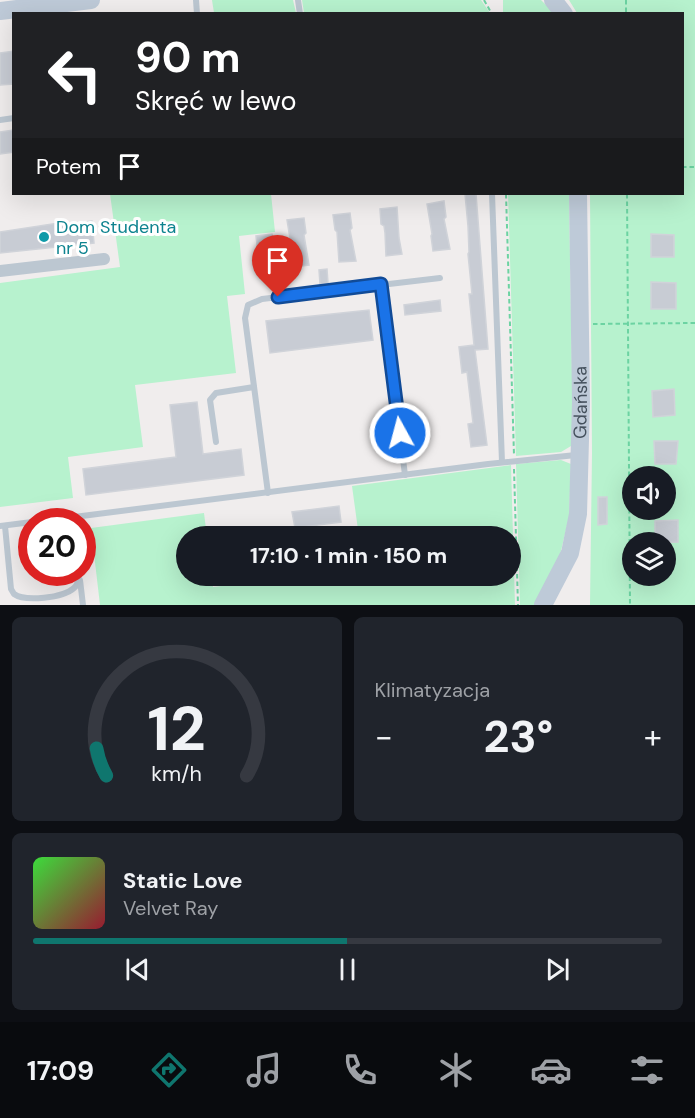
<!DOCTYPE html>
<html lang="pl">
<head>
<meta charset="utf-8">
<style>
	body { margin:0; font-family:"DM Sans",sans-serif; background:#20242c; color:#f1f3f6; height:100vh; display:flex; flex-direction:column; font-size:22px; white-space:nowrap }
	* { box-sizing:border-box; margin:0 }
	p { font-size:20px; color:#9ea1a6 }
	.icon { flex:none; width:33px; height:33px; fill:none; stroke:currentColor; stroke-width:2; stroke-linecap:round; stroke-linejoin:round }
	.map { position:relative; height:605px; overflow:hidden }
	.panel { display:flex; flex-direction:column; gap:12px; padding:12px; background:#0d0f14; flex:1 }
	.panel>* { flex:none }
	.hud { position:absolute; left:12px; top:12px; width:672px; height:183px; border-radius:0px; box-shadow:0 6px 24px #0002; background:#202124; color:#fff; overflow:hidden }
	.fabs { position:absolute; left:622px; top:466px; display:grid; gap:12px }
	.fabs a { display:grid; place-items:center; width:54px; height:54px; border-radius:50%; background:#171b24; box-shadow:0 6px 24px #0002; font-size:30px }
	.speed { position:absolute; left:18px; top:508px; display:flex; gap:12px; font-size:30px; font-weight:700; text-align:center }
	.speed>* { display:grid; place-content:center; width:78px; height:78px; border-radius:50%; background:#171b24; box-shadow:0 6px 24px #0002; line-height:1 }
	.speed .limit { border:9px solid #d22; background:#fff; color:#111 }
	.pin { position:absolute; display:grid; place-items:center; width:51px; height:51px; color:#fff; margin:-62px -26px; border-radius:50% 50% 50% 0; rotate:-45deg; box-shadow:0 0 6px #0007 }
	.pin .icon { rotate:45deg }
	.me { position:absolute; width:66px; margin:-33px; rotate:353deg; stroke-linejoin:round; filter:drop-shadow(0 0 4px #0008) }
	.turn { display:flex; align-items:center; gap:21px; height:126px; padding:0 24px; font-size:27px }
	.turn .icon { width:78px; height:78px; stroke-width:2.5 }
	.turn b { display:block; font-size:42px; line-height:51px }
	.then { display:flex; align-items:center; height:57px; padding:0 24px; background:#0003; gap:12px; font-size:22px }
	.big { font-size:45px; font-weight:700; line-height:1.1 }
	.panel .tile { flex:1; display:flex; flex-direction:column; justify-content:center; gap:9px; min-width:0; padding:0 21px; border-radius:9px; background:#20242c }
	.panel .dial { align-items:center; gap:0 }
	.dial svg { height:156px; overflow:visible; fill:none; stroke:#363941; stroke-width:7; stroke-linecap:round; text-anchor:middle }
	.dial text { fill:#f1f3f6; stroke:none }
	.song { display:flex; align-items:center; gap:18px }
	.cover { width:72px; height:72px; border-radius:9px; background:linear-gradient(135deg,hsl(120 70% 55%),hsl(350 70% 35%)) }
	.played { height:6px; border-radius:3px; background:linear-gradient(90deg,#0f766e 50%,#363941 50%) }
	.keys { display:flex; justify-content:space-around; direction:ltr }
	.heat { display:flex; justify-content:space-between; align-items:center; font-size:33px; direction:ltr }
	.panel .tiles { flex:1; display:grid; gap:12px; grid-template-columns:1fr 1fr }
	.tile:last-child { grid-column:span 2 }
	.trip { position:absolute; left:176px; top:526px; width:345px; height:60px; border-radius:30px; background:#171b24; box-shadow:0 6px 24px #0002; font-weight:700; line-height:60px; text-align:center }
	.tab-bar { display:flex; height:96px; justify-content:space-around; align-items:center; background:#090b0e; color:#9ea1a6 }
	.tab-bar .icon { width:42px; height:42px }
	.tab-bar .current { color:#0f766e }
	.tab-bar b { font-size:27px; color:#f1f3f6 }
	.map>svg:first-child { display:block }
	.green { fill:#b7f2ce; fill-rule:evenodd }
	.building { fill:#c8ccd4; stroke:#d0d3d9; stroke-width:1.5 }
	.lines { fill:none; stroke-linecap:round; stroke-linejoin:round }
	.path { stroke:#6cd3a2; stroke-width:2; stroke-dasharray:4.5 3; stroke-linecap:butt }
	.lane { stroke:#bcc7d1; stroke-width:6 }
	.street { stroke:#bcc7d1; stroke-width:12 }
	.secondary { stroke:#becad8; stroke-width:18 }
	.route-casing { stroke:#114b97; stroke-width:15 }
	.route { stroke:#1a73e8; stroke-width:10 }
	.culture-dot { fill:#0f9aa8; stroke:#fff; stroke-width:2 }
	.labels { text-anchor:middle; dominant-baseline:central; stroke-width:6; stroke-linejoin:round; paint-order:stroke }
	.culture-label { font-size:18px; fill:#0d838f; stroke:#fff; text-anchor:start }
	.street-label { font-size:18px; fill:#44505c; stroke:#fff }
</style>
</head>
<body>
<div class="map">
<svg width="695" height="605" viewBox="0 0 695 605">
	<rect width="100%" height="100%" fill="#f0eded"/>
	<g class="green">
		<path d="M212 0H293L296 13H214Z"/>
		<path d="M302 0H481L490 13H304Z"/>
		<path d="M503 0H541L554 13H503Z"/>
		<path d="M569 0H695V605H590L592 453 590 194H682V14L577 13ZM633 477H666V510H633ZM633 543H666V576H633Z"/>
		<path d="M110 194H271L275 232 239 236 245 294 227 296 236 373 135 385 143 447 68 457 73 498 0 507V283L120 267Z"/>
		<path d="M508 194H569L573 436 571 446 561 452 516 456Z"/>
		<path d="M561 460 571 464 569 517 560 555 534 605H520L516 464Z"/>
		<path d="M511 465 515 605H100L91 528 204 513 207 537H186V576H212L213 587 300 576H510V537H359L352 486Z"/>
	</g>
	<g class="building">
		<path d="M14 51V84L0 85V53Z"/>
		<path d="M13 130 14 152 0 154V132Z"/>
		<path d="M465 194H476L488 349 475 350 487 445 471 447 468 424 473 423 467 372 462 373 459 347 474 345 469 294H472L468 254 469 252 468 226Z"/>
		<path d="M444 201 446 217 444 219 450 249 433 251 431 236 432 234 427 204Z"/>
		<path d="M397 207 399 238 402 254 386 256 385 233 384 226 381 224 380 209Z"/>
		<path d="M350 213 352 228 350 230 356 261 339 262 337 232 335 230 333 215Z"/>
		<path d="M304 218 306 233 304 235 309 265 293 267 291 252 292 251 287 220Z"/>
		<path d="M92 221 94 243 0 253V232L65 222 66 224Z"/>
		<path d="M272 234 276 270 260 272 256 236Z"/>
		<path d="M651 234 674 235V257H651Z"/>
		<path d="M327 269 328 283 320 284 319 270Z"/>
		<path d="M651 282 676 283V309H651Z"/>
		<path d="M440 300 441 311 405 315 404 305Z"/>
		<path d="M369 310 373 340 270 353 266 321Z"/>
		<path d="M674 389 675 415 653 417 652 391Z"/>
		<path d="M197 402 203 454 241 449 244 475 86 495 83 469 176 457 170 405Z"/>
		<path d="M654 441H678L676 464H655Z"/>
		<path d="M598 497H607V524L598 525Z"/>
		<path d="M339 506 341 522 295 528 292 512Z"/>
		<path d="M678 520V542L655 543V521Z"/>
	</g>
	<g class="lines">
		<g class="path">
			<path d="M484 0 492 14"/>
			<path d="M626 0V14"/>
			<path d="M682 167H695"/>
			<path d="M506 194 514 455"/>
			<path d="M627 194 630 605"/>
			<path d="M593 324 695 323"/>
			<path d="M514 469 518 605"/>
		</g>
		<g class="lane">
			<path d="M196 0 197 14"/>
			<path d="M298 0 300 14"/>
			<path d="M0 120 14 118"/>
			<path d="M492 194 502 462"/>
			<path d="M381 284 405 475"/>
			<path d="M216 442 210 400 216 393 254 387"/>
			<path d="M268 493 245 318 248 305 262 299 440 278"/>
			<path d="M35 522 488 464 576 455"/>
			<path d="M0 526 32 522"/>
			<path d="M5 526 11 589 14 594C25 602 63 598 74 588 78 585 78 581 79 575"/>
			<path d="M80 580 83 605"/>
		</g>
		<path class="street" d="M0 271 104 259"/>
		<g class="secondary">
			<path d="M553 0 564 14"/>
			<path d="M0 11 91 0"/>
			<path id="s1" d="M543 605 570 553 578 514 581 402 578 194"/>
		</g>
	</g>
	<g class="lines">
		<defs>
			<path id="route" d="M278 297 381 284 400 433"/>
		</defs>
		<use href="#route" class="route-casing"/>
		<use href="#route" class="route"/>
	</g>
	<circle class="culture-dot" cx="44" cy="237" r="6"/>
	<g class="labels">
		<g class="culture-label">
			<text x="56" y="227">Dom Studenta<tspan x="56" dy="21">nr 5</tspan></text>
		</g>
		<g class="street-label">
			<text stroke="none"><textPath href="#s1" startOffset="210">Gdańska</textPath></text>
		</g>
	</g>
</svg>
<div class="fabs">
<a><svg class="icon" aria-label="sound" viewBox="0 0 24 24"><path d="M4 9h4l5-4v14l-5-4H4zM17 9q2 3 0 6"/></svg></a>
<a><svg class="icon" aria-label="layers" viewBox="0 0 24 24"><path d="M12 4l9 5-9 5-9-5zM3 14l9 5 9-5"/></svg></a>
</div>
<div class="speed"><div class="limit">20</div></div>
<div class="pin" style="left:278px;top:297px;background:#d93025"><svg class="icon" aria-label="arrive" viewBox="0 0 24 24"><path d="M6 21V4h12l-3 4 3 4H6"/></svg></div>
<svg class="me" style="left:400px;top:433px" viewBox="-20 -20 40 40"><circle r="17" fill="#1a73e8" stroke="#fff" stroke-width="3"/><path d="M0-11L8 9 0 5-8 9z" fill="#fff"/></svg>
<div class="trip">17:10 · 1 min · 150 m</div>
<div class="hud">
<div class="turn"><svg class="icon" aria-label="left" viewBox="0 0 24 24"><path d="M17 20v-9H6M10 6l-5 5 5 5"/></svg><div><b>90 m</b>Skręć w lewo</div></div>
<div class="then">Potem<svg class="icon" aria-label="arrive" viewBox="0 0 24 24"><path d="M6 21V4h12l-3 4 3 4H6"/></svg></div>
</div>
</div>
<section class="panel">
<div class="tiles">
<div class="tile dial"><svg viewBox="0 0 100 80">
<path d="M14 69A42 42 0 1 1 86 69"/>
<path d="M14 69A42 42 0 0 1 9 55" stroke="#0f766e"/>
<text x="50" y="56" font-size="32" font-weight="700">12</text>
<text x="50" y="72" font-size="11">km/h</text>
</svg></div>
<div class="tile"><p>Klimatyzacja</p>
<div class="heat"><a>−</a><b class="big">23°</b><a>+</a></div>
</div>
<div class="tile">
<div class="song"><i class="cover"></i><div><b>Static Love</b><p>Velvet Ray</p></div></div>
<div class="played"></div>
<div class="keys"><svg class="icon" aria-label="previous" viewBox="0 0 24 24"><path d="M18 5L8 12l10 7zM5 5v14"/></svg><svg class="icon" aria-label="pause" viewBox="0 0 24 24"><path d="M8 5v14M16 5v14"/></svg><svg class="icon" aria-label="next" viewBox="0 0 24 24"><path d="M6 5l10 7-10 7zM19 5v14"/></svg></div>
</div>
</div>
</section>
<nav class="tab-bar">
<b>17:09</b>
<svg class="icon current" aria-label="directions" viewBox="0 0 24 24"><path d="M12 3l9 9-9 9-9-9zM9 14v-3h6M13 9l2 2-2 2"/></svg>
<svg class="icon" aria-label="music" viewBox="0 0 24 24"><path d="M9 18V5l10-2v13"/><circle cx="6" cy="18" r="3"/><circle cx="16" cy="16" r="3"/></svg>
<svg class="icon" aria-label="phone" viewBox="0 0 24 24"><path d="M5 4h4l2 5-3 2q2 4 5 5l2-3 5 2v4C11 20 4 13 5 4z"/></svg>
<svg class="icon" aria-label="climate" viewBox="0 0 24 24"><path d="M12 3v18M4 7l16 10M4 17L20 7"/></svg>
<svg class="icon" aria-label="car" viewBox="0 0 24 24"><path d="M5 17H2v-5l4-1 3-4h7l3 4 3 1v5h-3M9 17h6M6 11h13"/><circle cx="7" cy="17" r="2"/><circle cx="17" cy="17" r="2"/></svg>
<svg class="icon" aria-label="filters" viewBox="0 0 24 24"><path d="M4 7h16M4 17h16"/><circle cx="9" cy="7" r="2"/><circle cx="15" cy="17" r="2"/></svg>
</nav>
</body>
</html>
